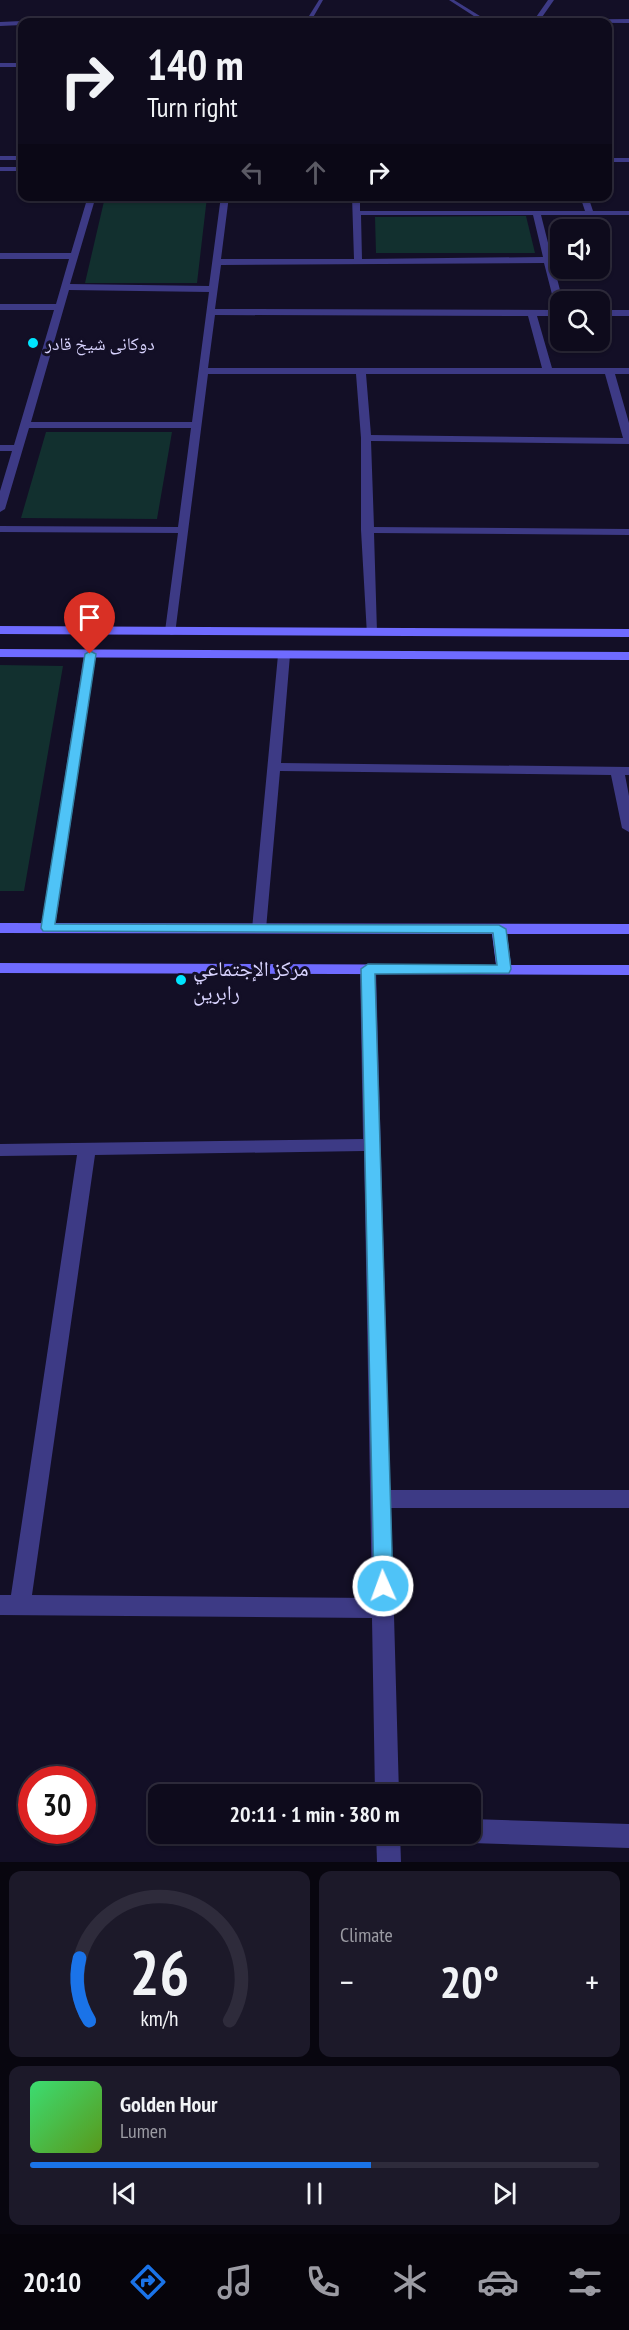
<!DOCTYPE html>
<html lang="en">
<head>
<meta charset="utf-8">
<style>
	body { margin:0; font-family:"PT Sans Narrow","Noto Naskh Arabic",sans-serif; background:#1c1929; color:#f1f3f6; height:100vh; display:flex; flex-direction:column; font-size:22px; white-space:nowrap }
	* { box-sizing:border-box; margin:0 }
	p { font-size:20px; color:#9b9ba3 }
	.icon { flex:none; width:33px; height:33px; fill:none; stroke:currentColor; stroke-width:2; stroke-linecap:round; stroke-linejoin:round }
	.map { position:relative; height:1862px; overflow:hidden }
	.side { display:flex; flex-direction:column; gap:9px; padding:9px; background:#08060f; flex:1 }
	.side>* { flex:none }
	.hud { position:absolute; left:18px; top:18px; width:594px; height:183px; border-radius:12px; box-shadow:0 2px 4px #0004,0 0 0 2px #2e2b3b; background:#0e0b1c; color:#f1f3f6; overflow:hidden }
	.tools { position:absolute; left:550px; top:219px; display:grid; gap:12px }
	.tools a { display:grid; place-items:center; width:60px; height:60px; border-radius:12px; background:#0e0b1c; box-shadow:0 2px 4px #0004,0 0 0 2px #2e2b3b; font-size:30px }
	.speed { position:absolute; left:18px; top:1766px; display:flex; gap:12px; font-size:30px; font-weight:700; text-align:center }
	.speed>* { display:grid; place-content:center; width:78px; height:78px; border-radius:50%; background:#0e0b1c; box-shadow:0 2px 4px #0004,0 0 0 2px #2e2b3b; line-height:1 }
	.speed .limit { border:9px solid #d22; background:#fff; color:#111 }
	.pin { position:absolute; display:grid; place-items:center; width:51px; height:51px; color:#fff; margin:-62px -26px; border-radius:50% 50% 50% 0; rotate:-45deg; box-shadow:0 0 6px #0007 }
	.pin .icon { rotate:45deg }
	.me { position:absolute; width:66px; margin:-33px; rotate:358deg; stroke-linejoin:round; filter:drop-shadow(0 0 4px #0008) }
	.turn { display:flex; align-items:center; gap:21px; height:126px; padding:0 30px; font-size:27px }
	.turn .icon { width:78px; height:78px; stroke-width:2.5 }
	.turn b { display:block; font-size:42px; line-height:51px }
	.lanes { display:flex; align-items:center; height:57px; padding:0 30px; background:#0003; justify-content:center; gap:30px; direction:ltr }
	.lanes .off { opacity:.35 }
	.big { font-size:45px; font-weight:700; line-height:1.1 }
	.side .tile { flex:1; display:flex; flex-direction:column; justify-content:center; gap:9px; min-width:0; padding:0 21px; border-radius:12px; background:#1c1929 }
	.side .dial { align-items:center; gap:0 }
	.dial svg { height:156px; overflow:visible; fill:none; stroke:#2e2b3b; stroke-width:7; stroke-linecap:round; text-anchor:middle }
	.dial text { fill:#f1f3f6; stroke:none }
	.song { display:flex; align-items:center; gap:18px }
	.cover { width:72px; height:72px; border-radius:9px; background:linear-gradient(135deg,hsl(140 70% 55%),hsl(90 70% 35%)) }
	.played { height:6px; border-radius:3px; background:linear-gradient(90deg,#1a73e8 60%,#2e2b3b 60%) }
	.keys { display:flex; justify-content:space-around; direction:ltr }
	.heat { display:flex; justify-content:space-between; align-items:center; font-size:33px; direction:ltr }
	.side .tiles { flex:1; display:grid; gap:9px; grid-template-columns:1fr 1fr }
	.tile:last-child { grid-column:span 2 }
	.trip { position:absolute; left:148px; top:1784px; width:333px; height:60px; border-radius:12px; background:#0e0b1c; box-shadow:0 2px 4px #0004,0 0 0 2px #2e2b3b; font-weight:700; line-height:60px; text-align:center }
	.menu { display:flex; height:96px; justify-content:space-around; align-items:center; background:#06040b; color:#9b9ba3 }
	.menu .icon { width:42px; height:42px }
	.menu .selected { color:#1a73e8 }
	.menu b { font-size:27px; color:#f1f3f6 }
	.map>svg:first-child { display:block }
	.green { fill:#12302f }
	.lines { fill:none; stroke-linecap:round; stroke-linejoin:round }
	.lane { fill:#3d3a85; fill-rule:evenodd }
	.street { fill:#3d3a85; fill-rule:evenodd }
	.secondary { fill:#6f6bff; fill-rule:evenodd }
	.route { fill:#4fc3f7; stroke:#337fa1; stroke-width:1.5 }
	.poi-dot { fill:#00e5ff; stroke:#130f26; stroke-width:2 }
	.labels { text-anchor:middle; dominant-baseline:central; stroke-width:6; stroke-linejoin:round; paint-order:stroke }
	.far-poi-label { font-size:18px; fill:#d9d4ff; stroke:#130f26; text-anchor:start }
	.poi-label { font-size:21px; fill:#d9d4ff; stroke:#130f26; text-anchor:start }
</style>
</head>
<body>
<div class="map">
<svg width="629" height="1862" viewBox="0 0 629 1862">
	<rect width="100%" height="100%" fill="#130f26"/>
	<g class="green">
		<path d="M105 197H207L197 283H85Z"/>
		<path d="M526 216 535 253H376L375 217Z"/>
		<path d="M46 432H172L157 519 21 518Z"/>
		<path d="M0 665 63 666 24 891H0Z"/>
	</g>
	<g class="lines">
		<path class="lane" d="M319 0H323L311 21 480 20 449 0H454L488 21 306 22 307 19 282 18 271 22H266L282 16H309Z"/>
		<g class="street">
			<path d="M548 0H554L540 20 629 19V23L484 22 534 20Z"/>
			<path d="M34 20H71L74 22H31Z"/>
			<path d="M0 22 22 21 25 22 22 25 0 26Z"/>
			<rect x="0" y="63" width="22" height="4"/>
			<rect x="0" y="156" width="22" height="4"/>
			<rect x="608" y="158" width="21" height="4"/>
			<rect x="0" y="167" width="22" height="4"/>
			<path d="M88 196H96L70 284 209 286 221 196H229L221 259H354L352 196H360V211H585L580 196H588L593 211H629V215H541L563 302 561 316H537L552 368H629V374H615L629 423V444L371 441 374 527 629 529V535L374 533 377 632 375 635H367L361 530V438L356 374H208L175 634 171 635 165 631 178 533 0 532V526L178 527 191 428H29L5 509 0 512V491L12 451H0V445H14L54 310H0V304H56L69 259H0V253H71ZM361 215H533L543 257 362 259ZM544 263 556 310 215 309 221 265ZM69 290 209 292 192 422H31ZM215 315 528 316 542 368H208ZM366 374H605L623 438 371 435Z"/>
			<rect x="600" y="310" width="29" height="6"/>
			<path d="M90 650 96 654 55 928 48 933 41 928 84 654Z"/>
			<path d="M284 651 290 655 281 763 629 767V775H625L629 796V832L622 828 611 775 280 771 266 929 264 932H254L252 929 278 655Z"/>
			<path d="M368 964 376 969 390 1490H629V1508H391L399 1794H375L372 1618 0 1615V1595H11L77 1155 0 1156V1144L363 1139 360 969ZM364 1151 372 1598 32 1595 95 1155Z"/>
			<path d="M471 1819 629 1824V1848L471 1843 463 1839 460 1833H471Z"/>
			<path d="M376 1833H400L401 1862H377Z"/>
		</g>
		<g class="secondary">
			<path d="M0 626 629 629V637L0 634Z"/>
			<path d="M0 649 629 652V660L0 657Z"/>
			<path d="M0 923 629 924V934H507L511 965H629V975L0 973V963L496 965 492 934 0 933Z"/>
		</g>
	</g>
	<path class="route" d="M90 651 96 654 55 924 499 925 506 929 511 969 509 973 375 974 393 1586 390 1593 383 1595 376 1593 374 1586 361 969 368 964 497 965 493 933 43 931 41 928 85 654Z"/>
	<g class="poi-dot">
		<circle cx="33" cy="343" r="6"/>
		<circle cx="181" cy="980" r="6"/>
	</g>
	<g class="labels">
		<g class="far-poi-label">
			<text x="45" y="343">دوکانی شیخ قادر</text>
		</g>
		<g class="poi-label">
			<text x="193" y="968">مركز الإجتماعي<tspan x="193" dy="24">رابرين</tspan></text>
		</g>
	</g>
</svg>
<div class="tools">
<a><svg class="icon" aria-label="sound" viewBox="0 0 24 24"><path d="M4 9h4l5-4v14l-5-4H4zM17 9q2 3 0 6"/></svg></a>
<a><svg class="icon" aria-label="search" viewBox="0 0 24 24"><circle cx="10" cy="10" r="6"/><path d="M15 15l6 6"/></svg></a>
</div>
<div class="speed"><div class="limit">30</div></div>
<div class="pin" style="left:90px;top:654px;background:#d93025"><svg class="icon" aria-label="arrive" viewBox="0 0 24 24"><path d="M6 21V4h12l-3 4 3 4H6"/></svg></div>
<svg class="me" style="left:383px;top:1586px" viewBox="-20 -20 40 40"><circle r="17" fill="#4fc3f7" stroke="#fff" stroke-width="3"/><path d="M0-11L8 9 0 5-8 9z" fill="#fff"/></svg>
<div class="trip">20:11 · 1 min · 380 m</div>
<div class="hud">
<div class="turn"><svg class="icon" aria-label="right" viewBox="0 0 24 24"><path d="M7 20v-9h11M14 6l5 5-5 5"/></svg><div><b>140 m</b>Turn right</div></div>
<div class="lanes"><svg class="icon off" aria-label="left" viewBox="0 0 24 24"><path d="M17 20v-9H6M10 6l-5 5 5 5"/></svg><svg class="icon off" aria-label="ahead" viewBox="0 0 24 24"><path d="M12 20V5M6 11l6-6 6 6"/></svg><svg class="icon" aria-label="right" viewBox="0 0 24 24"><path d="M7 20v-9h11M14 6l5 5-5 5"/></svg></div>
</div>
</div>
<section class="side">
<div class="tiles">
<div class="tile dial"><svg viewBox="0 0 100 80">
<path d="M14 69A42 42 0 1 1 86 69"/>
<path d="M14 69A42 42 0 0 1 9 37" stroke="#1a73e8"/>
<text x="50" y="56" font-size="32" font-weight="700">26</text>
<text x="50" y="72" font-size="11">km/h</text>
</svg></div>
<div class="tile"><p>Climate</p>
<div class="heat"><a>−</a><b class="big">20°</b><a>+</a></div>
</div>
<div class="tile">
<div class="song"><i class="cover"></i><div><b>Golden Hour</b><p>Lumen</p></div></div>
<div class="played"></div>
<div class="keys"><svg class="icon" aria-label="previous" viewBox="0 0 24 24"><path d="M18 5L8 12l10 7zM5 5v14"/></svg><svg class="icon" aria-label="pause" viewBox="0 0 24 24"><path d="M8 5v14M16 5v14"/></svg><svg class="icon" aria-label="next" viewBox="0 0 24 24"><path d="M6 5l10 7-10 7zM19 5v14"/></svg></div>
</div>
</div>
</section>
<nav class="menu">
<b>20:10</b>
<svg class="icon selected" aria-label="directions" viewBox="0 0 24 24"><path d="M12 3l9 9-9 9-9-9zM9 14v-3h6M13 9l2 2-2 2"/></svg>
<svg class="icon" aria-label="music" viewBox="0 0 24 24"><path d="M9 18V5l10-2v13"/><circle cx="6" cy="18" r="3"/><circle cx="16" cy="16" r="3"/></svg>
<svg class="icon" aria-label="phone" viewBox="0 0 24 24"><path d="M5 4h4l2 5-3 2q2 4 5 5l2-3 5 2v4C11 20 4 13 5 4z"/></svg>
<svg class="icon" aria-label="climate" viewBox="0 0 24 24"><path d="M12 3v18M4 7l16 10M4 17L20 7"/></svg>
<svg class="icon" aria-label="car" viewBox="0 0 24 24"><path d="M5 17H2v-5l4-1 3-4h7l3 4 3 1v5h-3M9 17h6M6 11h13"/><circle cx="7" cy="17" r="2"/><circle cx="17" cy="17" r="2"/></svg>
<svg class="icon" aria-label="filters" viewBox="0 0 24 24"><path d="M4 7h16M4 17h16"/><circle cx="9" cy="7" r="2"/><circle cx="15" cy="17" r="2"/></svg>
</nav>
</body>
</html>
